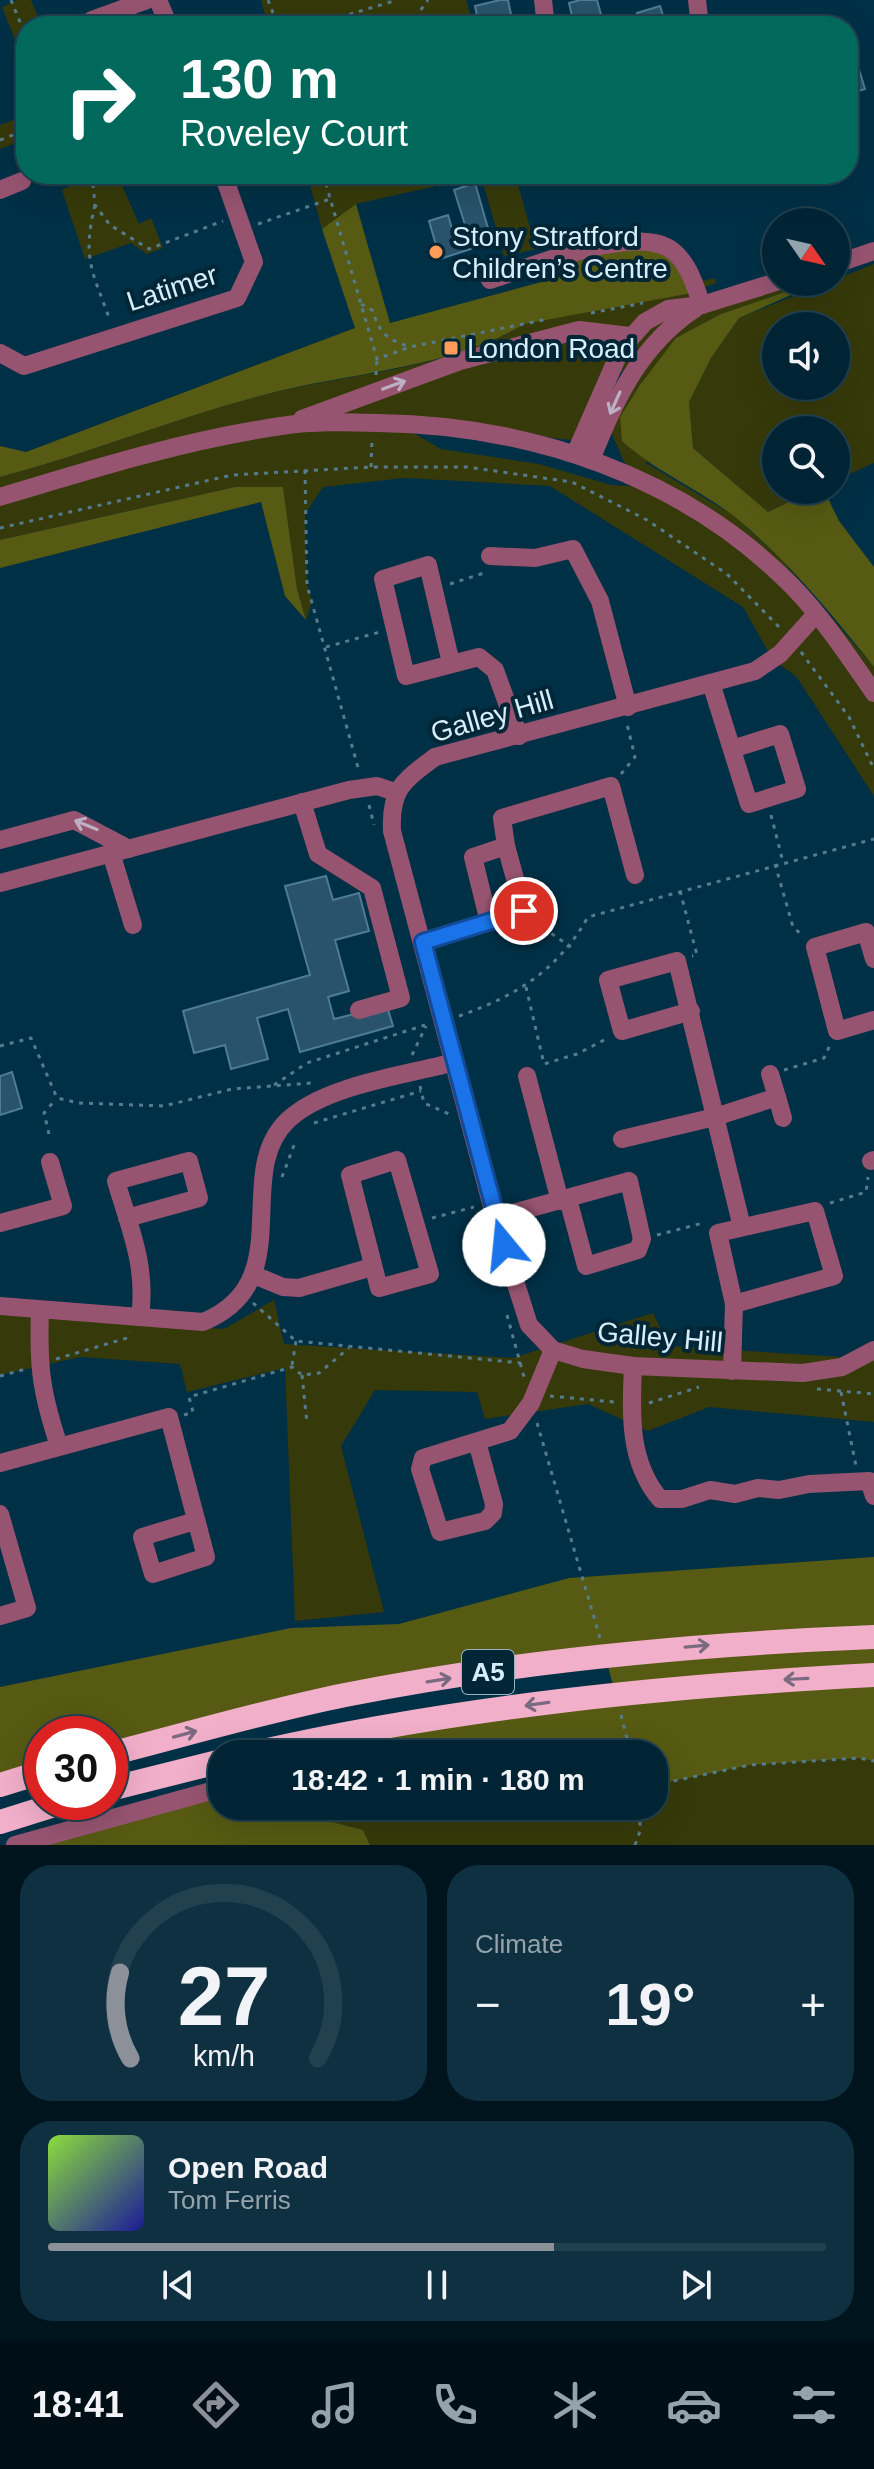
<!DOCTYPE html>
<html lang="en">
<head>
<meta charset="utf-8">
<style>
	body { margin:0; font-family:Arial,sans-serif; background:#0e3040; color:#f1f3f6; height:100vh; display:flex; flex-direction:column; font-size:30px; white-space:nowrap }
	* { box-sizing:border-box; margin:0 }
	p { font-size:26px; color:#95a4ac }
	.icon { flex:none; width:44px; height:44px; fill:none; stroke:currentColor; stroke-width:2; stroke-linecap:round; stroke-linejoin:round }
	.map { position:relative; height:1845px; overflow:hidden }
	.sheet { display:flex; flex-direction:column; gap:20px; padding:20px; background:#00141d; flex:1 }
	.sheet>* { flex:none }
	.banner { position:absolute; left:16px; top:16px; width:842px; height:168px; border-radius:32px; box-shadow:0 8px 32px #0002,0 0 0 2px #22414f; background:#00695c; color:#fff; overflow:hidden }
	.needle { width:52px; rotate:124deg }
	.controls { position:absolute; left:762px; top:208px; display:grid; gap:16px }
	.controls a { display:grid; place-items:center; width:88px; height:88px; border-radius:50%; background:#002434; box-shadow:0 8px 32px #0002,0 0 0 2px #22414f; font-size:40px }
	.speed { position:absolute; left:24px; top:1716px; display:flex; gap:16px; font-size:40px; font-weight:700; text-align:center }
	.speed>* { display:grid; place-content:center; width:104px; height:104px; border-radius:50%; background:#002434; box-shadow:0 8px 32px #0002,0 0 0 2px #22414f; line-height:1 }
	.speed .limit { border:12px solid #d22; background:#fff; color:#111 }
	.pin { position:absolute; display:grid; place-items:center; width:68px; height:68px; color:#fff; margin:-34px; border:4px solid #fff; border-radius:50%; box-shadow:0 2px 8px #0007 }
	.me { position:absolute; width:88px; margin:-44px; rotate:343deg; stroke-linejoin:round; filter:drop-shadow(0 0 6px #0008) }
	.turn { display:flex; align-items:center; gap:28px; height:168px; padding:0 32px; font-size:36px }
	.turn .icon { width:104px; height:104px; stroke-width:2.5 }
	.turn b { display:block; font-size:56px; line-height:68px }
	.big { font-size:60px; font-weight:700; line-height:1.1 }
	.sheet .card { flex:1; display:flex; flex-direction:column; justify-content:center; gap:12px; min-width:0; padding:0 28px; border-radius:32px; background:#0e3040 }
	.sheet .dial { align-items:center; gap:0 }
	.dial svg { height:208px; overflow:visible; fill:none; stroke:#22414f; stroke-width:7; stroke-linecap:round; text-anchor:middle }
	.dial text { fill:#f1f3f6; stroke:none }
	.song { display:flex; align-items:center; gap:24px }
	.cover { width:96px; height:96px; border-radius:12px; background:linear-gradient(135deg,hsl(90 70% 55%),hsl(240 70% 35%)) }
	.played { height:8px; border-radius:4px; background:linear-gradient(90deg,#8c9099 65%,#22414f 65%) }
	.keys { display:flex; justify-content:space-around; direction:ltr }
	.heat { display:flex; justify-content:space-between; align-items:center; font-size:44px; direction:ltr }
	.sheet .tiles { flex:1; display:grid; gap:20px; grid-template-columns:1fr 1fr }
	.card:last-child { grid-column:span 2 }
	.trip { position:absolute; left:208px; top:1740px; width:460px; height:80px; border-radius:32px; background:#002434; box-shadow:0 8px 32px #0002,0 0 0 2px #22414f; font-weight:700; line-height:80px; text-align:center }
	.tabs { display:flex; height:128px; justify-content:space-around; align-items:center; background:#000e15; color:#95a4ac }
	.tabs .icon { width:56px; height:56px }
	.tabs .current { color:#8c9099 }
	.tabs b { font-size:36px; color:#f1f3f6 }
	.map>svg:first-child { display:block }
	.green { fill:#363a0a; fill-rule:evenodd }
	.forest { fill:#565a12 }
	.building { fill:#28536a; stroke:#4f7c95; stroke-width:2 }
	.lines { fill:none; stroke-linecap:round; stroke-linejoin:round }
	.path { stroke:#557c8e; stroke-width:3; stroke-dasharray:4 6; stroke-linecap:butt }
	.minor { stroke:#975471; stroke-width:18 }
	.highway { stroke:#f2afca; stroke-width:24 }
	.oneway { stroke:#bdb0c4 }
	.oneway2 { stroke:#7a6a80 }
	.route-casing { stroke:#114b97; stroke-width:20 }
	.route { stroke:#1a73e8; stroke-width:14 }
	.poi-dot { fill:#fe9b58; stroke:#022636; stroke-width:3 }
	.labels { text-anchor:middle; dominant-baseline:central; stroke-width:8; stroke-linejoin:round; paint-order:stroke }
	.shield { fill:#022636; stroke:#96b2c0; stroke-width:2 }
	.shield-label { font-size:26px; font-weight:bold; fill:#d6eefb }
	.poi-label { font-size:28px; fill:#d6eefb; stroke:#022636; text-anchor:start }
	.street-label { font-size:28px; fill:#d6eefb; stroke:#022636 }
</style>
</head>
<body>
<div class="map">
<svg width="874" height="1845" viewBox="0 0 874 1845">
	<rect width="100%" height="100%" fill="#003046"/>
	<g class="green">
		<path d="M18 0H31L42 26H26V67L2 7Z"/>
		<path d="M261 0H466L474 26H268Z"/>
		<path d="M26 115V159L19 142 0 149V125Z"/>
		<path d="M66 174H117L139 224 151 218 163 248 147 254 131 243 85 259 62 190 70 186Z"/>
		<path d="M307 174H515L536 249 504 256 481 176 356 204 322 229Z"/>
		<path d="M874 264V463L836 480V430H776V490H814L768 512 693 448 689 402 711 358 739 318ZM776 326H836V386H776Z"/>
		<path d="M715 278 716 283 701 288 615 379 627 352 613 327 458 370C510 356 562 335 616 343L573 440 398 424 441 449 539 464 611 485 660 488 624 462 611 432 642 367 688 323 705 313 785 285 788 291 721 314 646 463 733 515 780 558 874 667V796L796 676 773 660 743 607 550 486 404 478 323 487 305 514 307 585 312 601 306 620 297 589 283 487H235L0 540V477C90 453 177 417 267 394 346 374 455 368 524 324Z"/>
		<path d="M274 1300 284 1344 513 1358 653 1313 669 1346 874 1359V1422L709 1407 648 1431 588 1404 485 1419 477 1392 375 1390 341 1446 384 1612 295 1621 285 1368 187 1392 180 1364 80 1357 0 1375V1313L224 1329Z"/>
		<path d="M859 1758 874 1761V1845H370L363 1830 287 1811 306 1806H654V1785L750 1765Z"/>
	</g>
	<g class="forest">
		<path d="M356 204 390 323 571 274 567 257 654 241 697 292 524 324C454 368 346 373 267 394 177 417 90 453 0 477V446L26 452 355 328 322 229Z"/>
		<path d="M788 291 793 294 739 318 711 358 689 402 693 448 768 512 814 490H824L839 521 874 567V667C832 614 787 560 735 517 699 489 656 472 622 441L620 417 640 385 676 338 721 314Z"/>
		<path d="M235 487H283L297 589 306 620 285 596 261 502 0 568V540Z"/>
		<path d="M874 1557V1761L859 1758 750 1765 654 1785V1754H253L615 1693 605 1655 110 1754V1734H42V1772L0 1785V1687L291 1628 399 1624 569 1578Z"/>
		<path d="M222 1788V1806H306L289 1811 363 1830 370 1845H15Z"/>
	</g>
	<g class="building">
		<path d="M500 0H508L512 19 479 26 475 6Z"/>
		<path d="M580 0H597L602 18 574 25 569 3Z"/>
		<path d="M660 6 665 22 641 26 637 13Z"/>
		<path d="M830 16 833 26H806L805 24Z"/>
		<path d="M858 66 865 89 848 94V69Z"/>
		<path d="M475 183 492 242 440 259 429 221 448 215 453 232 466 228 454 190Z"/>
		<path d="M326 876 333 900 359 893 369 931 335 940 349 991 328 997 334 1019 387 1006 393 1026 300 1052 288 1009 257 1018 268 1059 231 1069 225 1045 194 1053 183 1011 310 975 285 886Z"/>
		<path d="M12 1072 22 1108 0 1115V1076Z"/>
	</g>
	<g class="lines">
		<g class="path">
			<path d="M11 0 26 37"/>
			<path d="M268 0 278 26"/>
			<path d="M311 26 397 0"/>
			<path d="M409 26 428 0"/>
			<path d="M0 140 26 130"/>
			<path d="M92 174 95 205 110 225 149 249 223 221"/>
			<path d="M323 174 377 359 410 347 548 319"/>
			<path d="M95 205C82 258 92 271 110 320"/>
			<path d="M258 224 330 199"/>
			<path d="M789 293 820 282"/>
			<path d="M361 304 372 310C380 332 385 339 408 346"/>
			<path d="M591 313 643 303"/>
			<path d="M376 375 377 359"/>
			<path d="M371 467 372 439"/>
			<path d="M305 470 307 585 359 771"/>
			<path d="M0 528 232 475 371 467H467L572 482 647 520 727 574 781 629"/>
			<path d="M450 584 487 572"/>
			<path d="M326 647 380 632"/>
			<path d="M801 652 849 717 874 769"/>
			<path d="M621 774 635 757 627 724"/>
			<path d="M369 805 374 825"/>
			<path d="M771 815 783 862"/>
			<path d="M775 864 793 927 803 936"/>
			<path d="M680 891 697 955 692 956"/>
			<path d="M535 922 571 947"/>
			<path d="M526 987 544 1064 577 1054 608 1038"/>
			<path d="M459 1016C516 996 557 971 588 917L874 839"/>
			<path d="M0 1046 31 1038 57 1098 79 1103 164 1106 232 1089 312 1083"/>
			<path d="M412 1055 426 1026"/>
			<path d="M784 1070 824 1058 830 1045"/>
			<path d="M274 1085 307 1063 425 1025"/>
			<path d="M420 1086 424 1103 449 1114"/>
			<path d="M314 1123 421 1091"/>
			<path d="M49 1134 44 1113 56 1099"/>
			<path d="M282 1177 296 1140"/>
			<path d="M830 1203 866 1192 868 1177"/>
			<path d="M432 1218 474 1207"/>
			<path d="M657 1235 703 1223"/>
			<path d="M253 1303 296 1341 521 1363"/>
			<path d="M507 1315 524 1377"/>
			<path d="M56 1359 127 1338 129 1332"/>
			<path d="M292 1365 296 1341"/>
			<path d="M302 1375 307 1423"/>
			<path d="M0 1376 26 1369"/>
			<path d="M817 1389 874 1394"/>
			<path d="M841 1392 856 1466"/>
			<path d="M550 1396 614 1402"/>
			<path d="M649 1403 699 1387"/>
			<path d="M184 1415 193 1412 189 1397 292 1367 302 1375 319 1373 349 1348"/>
			<path d="M537 1423 600 1638"/>
			<path d="M621 1715 631 1754"/>
			<path d="M654 1785 750 1765 859 1758 874 1761"/>
			<path d="M635 1845 640 1831V1806"/>
		</g>
		<g class="minor">
			<path d="M158 0 169 26"/>
			<path d="M543 0 546 26"/>
			<path d="M697 0 700 26"/>
			<path d="M92 20 147 0"/>
			<path d="M0 190 22 181"/>
			<path d="M836 264 874 251"/>
			<path d="M490 280C531 267 637 222 673 251 689 264 695 286 702 305"/>
			<path d="M0 353 24 366 237 298 254 262 223 174"/>
			<path d="M302 419 460 361 579 330 630 336"/>
			<path d="M575 454 621 349 645 322 668 309 702 305 776 282"/>
			<path d="M591 460C615 399 640 345 696 308"/>
			<path d="M0 497C92 469 185 440 281 426 312 421 346 422 378 423 531 425 684 476 793 587 824 619 849 657 874 693"/>
			<path d="M490 556 535 558 573 549 600 601 628 707"/>
			<path d="M816 614 780 654 755 671 435 757C403 781 390 789 392 831L495 1218 529 1325 553 1350 583 1359 633 1366 803 1373 842 1367 874 1350"/>
			<path d="M451 663 428 565 383 579 406 676 479 657 495 670 519 736"/>
			<path d="M711 683 749 804 797 789 780 734 732 749"/>
			<path d="M302 802 318 854 372 888 401 998 359 1010"/>
			<path d="M0 840 74 820 129 849"/>
			<path d="M111 853 133 925"/>
			<path d="M0 883 349 790 377 786 395 792"/>
			<path d="M489 922 473 857 506 846"/>
			<path d="M423 942 524 911 506 846 502 818 611 786 635 875"/>
			<path d="M874 959 866 932 815 947 837 1031 874 1020"/>
			<path d="M691 1011 622 1031 608 980 677 961 742 1227"/>
			<path d="M770 1074 777 1097"/>
			<path d="M527 1076 560 1201"/>
			<path d="M622 1139 715 1117 777 1097 783 1118"/>
			<path d="M397 1160 430 1274 379 1288 350 1175Z"/>
			<path d="M871 1161 874 1160"/>
			<path d="M127 1218 199 1198 189 1161 116 1181C130 1229 147 1266 140 1317"/>
			<path d="M495 1218 629 1181 642 1239 638 1250 586 1266 568 1199"/>
			<path d="M0 1223 63 1206 50 1162"/>
			<path d="M254 1275 283 1287 299 1288 372 1267"/>
			<path d="M0 1306 203 1322C301 1282 231 1174 288 1120 325 1085 406 1075 455 1062"/>
			<path d="M40 1310C38 1367 41 1392 59 1446"/>
			<path d="M633 1366C631 1413 628 1461 660 1499H682L710 1490 735 1494 758 1488 779 1490 809 1484 869 1481 874 1496"/>
			<path d="M732 1371 734 1304 718 1233 815 1211 834 1276 734 1304"/>
			<path d="M477 1442 494 1504 493 1513 485 1521 440 1532 420 1469 423 1458 510 1431 531 1403 553 1350"/>
			<path d="M0 1463 169 1417 206 1557 153 1574 142 1537 195 1521"/>
			<path d="M0 1514 27 1608 0 1616"/>
			<path d="M15 1845 222 1788"/>
		</g>
		<g class="highway">
			<path d="M110 1754C188 1734 266 1711 345 1695 520 1660 696 1644 874 1637"/>
			<path d="M250 1754C455 1707 664 1686 874 1675"/>
			<path d="M0 1785 42 1772"/>
			<path d="M110 1789 222 1761"/>
			<path d="M0 1822 64 1802"/>
		</g>
	</g>
	<defs><path id="oneway-shaft" d="M-6 0H5M1.5-3L5.5 0L1.5 3" fill="none" stroke-width="1.6" stroke-linecap="round" stroke-linejoin="round" transform="scale(2)"/></defs>
	<g class="oneway">
		<use href="#oneway-shaft" transform="translate(394 385) rotate(-20)"/>
		<use href="#oneway-shaft" transform="translate(615 403) rotate(114)"/>
		<use href="#oneway-shaft" transform="translate(86 825) rotate(-158)"/>
	</g>
	<g class="oneway2">
		<use href="#oneway-shaft" transform="translate(697 1646) rotate(-5)"/>
		<use href="#oneway-shaft" transform="translate(796 1679) rotate(177)"/>
		<use href="#oneway-shaft" transform="translate(439 1680) rotate(-9)"/>
		<use href="#oneway-shaft" transform="translate(537 1704) rotate(172)"/>
		<use href="#oneway-shaft" transform="translate(185 1734) rotate(-15)"/>
	</g>
	<g class="lines">
		<defs>
			<path id="route" d="M504 1245 423 942 524 911"/>
		</defs>
		<use href="#route" class="route-casing"/>
		<use href="#route" class="route"/>
	</g>
	<g class="poi-dot">
		<circle cx="436" cy="252" r="8"/>
		<rect x="443" y="340" width="16" height="16" rx="4"/>
	</g>
	<g class="labels">
		<rect class="shield" x="462" y="1650" width="52" height="44" rx="6"/>
		<g class="shield-label">
			<text x="488" y="1672">A5</text>
		</g>
		<g class="poi-label">
			<text x="452" y="236">Stony Stratford<tspan x="452" dy="32">Children’s Centre</tspan></text>
			<text x="467" y="348">London Road</text>
		</g>
		<g class="street-label">
			<text transform="translate(172 288) rotate(-18)">Latimer</text>
			<text transform="translate(492 716) rotate(-16)">Galley Hill</text>
			<text transform="translate(660 1337) rotate(5)">Galley Hill</text>
		</g>
	</g>
</svg>
<div class="controls">
<a><svg class="needle" viewBox="-14 -14 28 28"><path d="M0-13l5 13h-10z" fill="#e53935"/><path d="M0 13l5-13h-10z" fill="#95a4ac"/></svg></a>
<a><svg class="icon" aria-label="sound" viewBox="0 0 24 24"><path d="M4 9h4l5-4v14l-5-4H4zM17 9q2 3 0 6"/></svg></a>
<a><svg class="icon" aria-label="search" viewBox="0 0 24 24"><circle cx="10" cy="10" r="6"/><path d="M15 15l6 6"/></svg></a>
</div>
<div class="speed"><div class="limit">30</div></div>
<div class="pin" style="left:524px;top:911px;background:#d93025"><svg class="icon" aria-label="arrive" viewBox="0 0 24 24"><path d="M6 21V4h12l-3 4 3 4H6"/></svg></div>
<svg class="me" style="left:504px;top:1245px" viewBox="-20 -20 40 40"><circle r="19" fill="#fff"/><path d="M0-13L10 11 0 6-10 11z" fill="#1a73e8"/></svg>
<div class="trip">18:42 · 1 min · 180 m</div>
<div class="banner">
<div class="turn"><svg class="icon" aria-label="right" viewBox="0 0 24 24"><path d="M7 20v-9h11M14 6l5 5-5 5"/></svg><div><b>130 m</b>Roveley Court</div></div>
</div>
</div>
<section class="sheet">
<div class="tiles">
<div class="card dial"><svg viewBox="0 0 100 80">
<path d="M14 69A42 42 0 1 1 86 69"/>
<path d="M14 69A42 42 0 0 1 10 36" stroke="#8c9099"/>
<text x="50" y="56" font-size="32" font-weight="700">27</text>
<text x="50" y="72" font-size="11">km/h</text>
</svg></div>
<div class="card"><p>Climate</p>
<div class="heat"><a>−</a><b class="big">19°</b><a>+</a></div>
</div>
<div class="card">
<div class="song"><i class="cover"></i><div><b>Open Road</b><p>Tom Ferris</p></div></div>
<div class="played"></div>
<div class="keys"><svg class="icon" aria-label="previous" viewBox="0 0 24 24"><path d="M18 5L8 12l10 7zM5 5v14"/></svg><svg class="icon" aria-label="pause" viewBox="0 0 24 24"><path d="M8 5v14M16 5v14"/></svg><svg class="icon" aria-label="next" viewBox="0 0 24 24"><path d="M6 5l10 7-10 7zM19 5v14"/></svg></div>
</div>
</div>
</section>
<nav class="tabs">
<b>18:41</b>
<svg class="icon current" aria-label="directions" viewBox="0 0 24 24"><path d="M12 3l9 9-9 9-9-9zM9 14v-3h6M13 9l2 2-2 2"/></svg>
<svg class="icon" aria-label="music" viewBox="0 0 24 24"><path d="M9 18V5l10-2v13"/><circle cx="6" cy="18" r="3"/><circle cx="16" cy="16" r="3"/></svg>
<svg class="icon" aria-label="phone" viewBox="0 0 24 24"><path d="M5 4h4l2 5-3 2q2 4 5 5l2-3 5 2v4C11 20 4 13 5 4z"/></svg>
<svg class="icon" aria-label="climate" viewBox="0 0 24 24"><path d="M12 3v18M4 7l16 10M4 17L20 7"/></svg>
<svg class="icon" aria-label="car" viewBox="0 0 24 24"><path d="M5 17H2v-5l4-1 3-4h7l3 4 3 1v5h-3M9 17h6M6 11h13"/><circle cx="7" cy="17" r="2"/><circle cx="17" cy="17" r="2"/></svg>
<svg class="icon" aria-label="filters" viewBox="0 0 24 24"><path d="M4 7h16M4 17h16"/><circle cx="9" cy="7" r="2"/><circle cx="15" cy="17" r="2"/></svg>
</nav>
</body>
</html>
